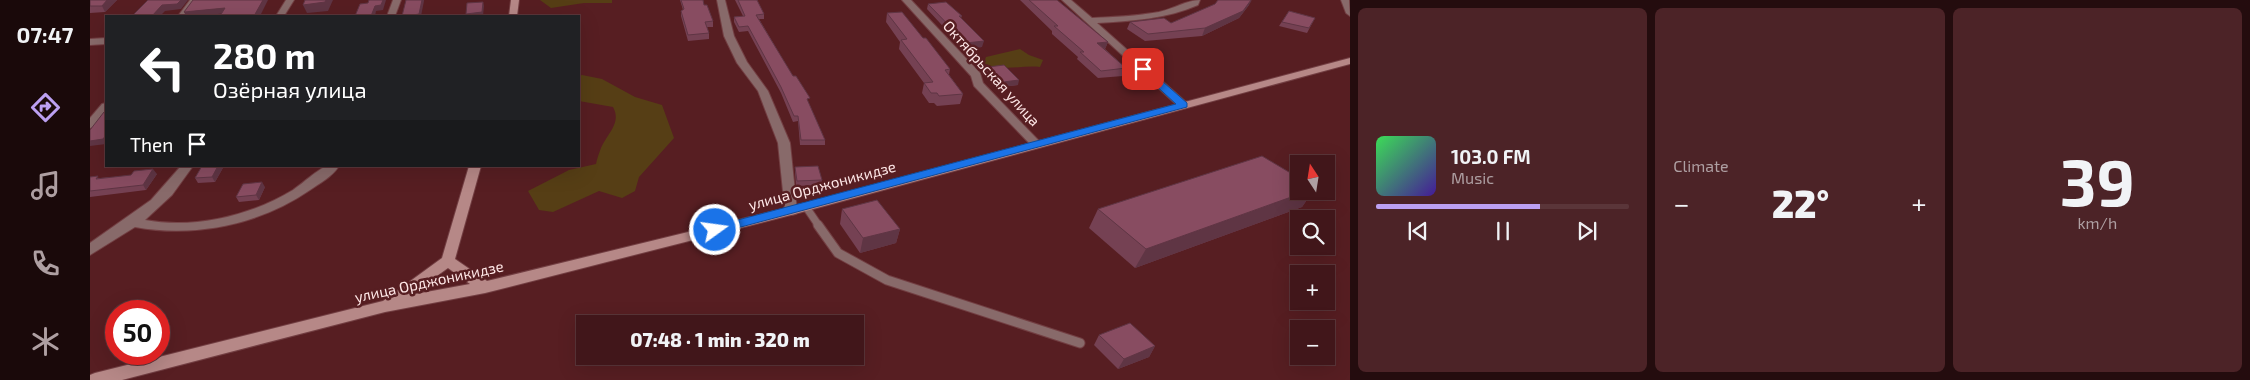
<!DOCTYPE html>
<html lang="en">
<head>
<meta charset="utf-8">
<style>
	body { margin:0; font-family:"Exo 2",sans-serif; background:#4c2327; color:#f1f3f6; height:100vh; display:flex; flex-direction:column; font-size:19px; white-space:nowrap }
	* { box-sizing:border-box; margin:0 }
	p { font-size:16px; color:#ae9fa2 }
	.icon { flex:none; width:28px; height:28px; fill:none; stroke:currentColor; stroke-width:2; stroke-linecap:round; stroke-linejoin:round }
	.map { position:relative; flex:1; overflow:hidden }
	.side { display:flex; flex-direction:column; gap:8px; padding:8px; background:#240c0e; width:900px }
	.side>* { flex:none }
	.hud { position:absolute; left:15px; top:15px; width:475px; height:152px; border-radius:0px; box-shadow:0 5px 20px #0002,0 0 0 1px #5a3539; background:#202124; color:#fff; overflow:hidden }
	.needle { width:32px; rotate:348deg }
	.tools { position:absolute; left:1200px; top:155px; display:grid; gap:10px }
	.tools a { display:grid; place-items:center; width:45px; height:45px; border-radius:0px; background:#41161a; box-shadow:0 5px 20px #0002,0 0 0 1px #5a3539; font-size:25px }
	.speed { position:absolute; left:15px; top:300px; display:flex; gap:10px; font-size:25px; font-weight:700; text-align:center }
	.speed>* { display:grid; place-content:center; width:65px; height:65px; border-radius:50%; background:#41161a; box-shadow:0 5px 20px #0002,0 0 0 1px #5a3539; line-height:1 }
	.speed .limit { border:8px solid #d22; background:#fff; color:#111 }
	.pin { position:absolute; display:grid; place-items:center; width:42px; height:42px; color:#fff; margin:-21px; border-radius:10px; box-shadow:0 2px 8px #0006 }
	.me { position:absolute; width:55px; margin:-28px; rotate:76deg; stroke-linejoin:round; filter:drop-shadow(0 0 4px #0008) }
	.turn { display:flex; align-items:center; gap:18px; height:105px; padding:0 25px; font-size:22px }
	.turn .icon { width:65px; height:65px; stroke-width:2.5 }
	.turn b { display:block; font-size:35px; line-height:42px }
	.then { display:flex; align-items:center; height:48px; padding:0 25px; background:#0003; gap:10px; font-size:19px }
	.big { font-size:38px; font-weight:800; line-height:1.1 }
	.side .widget { flex:1; display:flex; flex-direction:column; justify-content:center; gap:8px; min-width:0; padding:0 18px; border-radius:8px; background:#4c2327 }
	.side .dial { align-items:center; gap:0 }
	.dial b { font-size:65px; line-height:1 }
	.song { display:flex; align-items:center; gap:15px }
	.cover { width:60px; height:60px; border-radius:8px; background:linear-gradient(135deg,hsl(130 70% 55%),hsl(260 70% 35%)) }
	.played { height:5px; border-radius:2px; background:linear-gradient(90deg,#bca0f2 65%,#5a3539 65%) }
	.keys { display:flex; justify-content:space-around; direction:ltr }
	.heat { display:flex; justify-content:space-between; align-items:center; font-size:28px; direction:ltr }
	.side .tiles { flex:1; display:grid; gap:8px; grid-template-columns:repeat(3,1fr) }
	.trip { position:absolute; left:486px; top:315px; width:288px; height:50px; border-radius:0px; background:#41161a; box-shadow:0 5px 20px #0002,0 0 0 1px #5a3539; font-weight:800; line-height:50px; text-align:center }
	main { display:flex; flex:1; min-height:0 }
	.menu { display:flex; flex-direction:column; width:90px; justify-content:space-around; align-items:center; background:#1a090a; color:#ae9fa2 }
	.menu .icon { width:35px; height:35px }
	.menu .on { color:#bca0f2 }
	.menu b { font-size:22px; color:#f1f3f6 }
	.map>svg:first-child { display:block }
	.green { fill:#563e15 }
	.lines { fill:none; stroke-linecap:round; stroke-linejoin:round }
	.service-far1-casing { stroke:#723e42; stroke-width:9 }
	.service-casing { stroke:#723e42; stroke-width:11 }
	.minor-casing { stroke:#723e42; stroke-width:2 }
	.secondary-casing { stroke:#723e42; stroke-width:2 }
	.service-far1 { stroke:#886a6a; stroke-width:7 }
	.service { stroke:#886a6a; stroke-width:9 }
	.minor { fill:#886a6a; fill-rule:evenodd }
	.secondary { fill:#b68887; fill-rule:evenodd }
	.wall { fill:#754153 }
	.shaded-wall { fill:#5f3544 }
	.building { fill:#884c61; stroke:#5f3544 }
	.route { fill:#1a73e8; stroke:#114b97 }
	.labels { text-anchor:middle; dominant-baseline:central; stroke-width:5; stroke-linejoin:round; paint-order:stroke }
	.street-label { font-size:15px; fill:#fee7e7; stroke:#571e22 }
</style>
</head>
<body>
<main>
<nav class="menu">
<b>07:47</b>
<svg class="icon on" aria-label="directions" viewBox="0 0 24 24"><path d="M12 3l9 9-9 9-9-9zM9 14v-3h6M13 9l2 2-2 2"/></svg>
<svg class="icon" aria-label="music" viewBox="0 0 24 24"><path d="M9 18V5l10-2v13"/><circle cx="6" cy="18" r="3"/><circle cx="16" cy="16" r="3"/></svg>
<svg class="icon" aria-label="phone" viewBox="0 0 24 24"><path d="M5 4h4l2 5-3 2q2 4 5 5l2-3 5 2v4C11 20 4 13 5 4z"/></svg>
<svg class="icon" aria-label="climate" viewBox="0 0 24 24"><path d="M12 3v18M4 7l16 10M4 17L20 7"/></svg>
</nav>
<div class="map">
<svg width="1260" height="380" viewBox="0 0 1260 380">
	<rect width="100%" height="100%" fill="#571e22"/>
	<g class="green">
		<path d="M450 0H522V3H494L461 8Z"/>
		<path d="M930 49 939 55 953 60 950 67C932 65 911 72 894 63L896 57Z"/>
		<path d="M492 75 512 79 545 97 572 105 584 138 549 177 545 191 532 198 509 191 463 212 449 210 438 191 479 170 506 164C507 159 509 153 511 148 517 134 532 123 523 107L489 101V76Z"/>
	</g>
	<g class="lines">
		<defs>
			<path id="service-far1" d="M716 207 729 226"/>
			<path id="service" d="M728 225 748 253 797 280 990 343"/>
			<g id="minor">
				<path d="M100 0H109L96 16H88Z"/>
				<path d="M196 0H204L194 16H186Z"/>
				<path d="M303 0H311L305 16H297Z"/>
				<path d="M627 0H635L644 36 657 62 678 91 700 143 707 211 706 214 701 215 695 211 688 143 668 91 647 63 634 36Z"/>
				<path d="M812 0H821L890 73 893 83 950 142 952 144 950 146H942L884 86 881 76Z"/>
				<path d="M972 0H981L1002 18C1024 17 1047 16 1069 12 1083 9 1097 0 1110 0L1108 5C1076 19 1042 21 1007 23L1097 103 1098 105 1097 107H1089Z"/>
				<path d="M1251 0H1259L1260 16 1256 13Z"/>
				<path d="M16 38V44L0 45V39Z"/>
				<path d="M16 103V113L4 127 0 128V118L12 104Z"/>
				<path d="M91 166H103L82 195 55 220C104 229 160 216 203 190 212 184 228 169 237 166 240 165 246 166 249 166 242 177 230 183 220 190 169 225 104 238 45 227L0 255V243L61 200Z"/>
			</g>
			<g id="secondary">
				<path d="M421 0H429L427 16H419Z"/>
				<path d="M1260 58V64L701 215 395 293 295 312 32 380H0V375L5 373 293 301 352 258 379 166H391L365 259 397 281 701 207ZM358 268 380 284 320 295Z"/>
			</g>
		</defs>
		<use href="#service-far1" class="service-far1-casing"/>
		<use href="#service" class="service-casing"/>
		<use href="#minor" class="minor-casing"/>
		<use href="#secondary" class="secondary-casing"/>
		<use href="#service-far1" class="service-far1"/>
		<use href="#service" class="service"/>
		<use href="#minor" class="minor"/>
		<use href="#secondary" class="secondary"/>
	</g>
	<g class="wall">
		<path d="M0 0H27L15 12 0 13Z"/>
		<path d="M590 0H613L614 5 623 21V27H617L619 33V39L598 41 591 16V11L593 10Z"/>
		<path d="M645 0H667L674 14V19H669L719 104 735 140V145H710L708 121 703 122 691 93 658 31 649 32 644 22V17L653 16Z"/>
		<path d="M930 0H967L1018 42 1015 49 1036 68 1033 76 1008 78 987 59 988 57 962 34V31Z"/>
		<path d="M838 4 872 16 871 18 892 47 874 49 837 9Z"/>
		<path d="M1159 5 1149 18 1112 36 1055 41 1037 29 1040 22 1081 23Z"/>
		<path d="M1199 11 1225 18 1217 33 1189 26Z"/>
		<path d="M797 13 833 38 860 69 859 75 873 94 870 104 847 106 844 103H839L832 93 834 83 809 49 810 42 796 22Z"/>
		<path d="M898 67 928 85 912 87 897 72Z"/>
		<path d="M112 166H134L125 182 108 183 105 178Z"/>
		<path d="M705 167 732 180 731 185 706 186 705 172Z"/>
		<path d="M67 174 56 190 0 197V177L10 178Z"/>
		<path d="M175 187 169 200 149 202 146 197Z"/>
		<path d="M1209 191H1223L1212 207 1045 268 999 228 1008 209Z"/>
		<path d="M752 209 810 229 806 243 770 253 750 224Z"/>
		<path d="M1009 335 1065 346 1059 357 1028 369 1004 345Z"/>
	</g>
	<g class="shaded-wall">
		<path d="M17 0H27L15 12 12 6Z"/>
		<path d="M91 0H98L91 9 75 11 70 16H62L72 5Z"/>
		<path d="M173 0H178L170 16H164Z"/>
		<path d="M236 0H243L238 11 217 13 213 5Z"/>
		<path d="M293 0H296L293 10 286 11 285 16H281L285 6Z"/>
		<path d="M332 0H334V1L331 16H322Z"/>
		<path d="M1162 0 1159 5 1149 18 1112 36 1115 28Z"/>
		<path d="M393 2 394 6 393 16H376V14Z"/>
		<path d="M135 8 138 13 109 16H96L94 12Z"/>
		<path d="M894 41 892 47 874 49 876 43Z"/>
		<path d="M1018 42 1015 49 1007 43Z"/>
		<path d="M929 80 928 85 912 87 913 82Z"/>
		<path d="M16 135V144L0 146V141Z"/>
		<path d="M128 166H134L125 182 122 177Z"/>
		<path d="M63 169 67 174 56 190 53 185Z"/>
		<path d="M172 182 175 187 169 200 166 195Z"/>
		<path d="M1218 191H1223L1212 207 1045 268 1056 249Z"/>
		<path d="M810 229 806 243 770 253 773 238Z"/>
		<path d="M1065 346 1059 357 1028 369 1034 359Z"/>
	</g>
	<g class="building">
		<path d="M0 0H17L12 6H0Z"/>
		<path d="M58 0H91L87 4 72 5 62 16H42Z"/>
		<path d="M103 0H173L164 16H130L135 8 94 12Z"/>
		<path d="M215 0H236L235 2 213 5Z"/>
		<path d="M279 0H293L291 5 285 6 281 16H265L270 4 278 3Z"/>
		<path d="M316 0H332L329 14 323 15 322 16H312Z"/>
		<path d="M591 0H613L614 5H617L623 21 615 22 619 33 598 35 591 11 594 9Z"/>
		<path d="M648 0H667L674 14 666 15 703 76H706L720 98 717 99 735 140H711L708 116H704L691 87 658 26 649 27 644 17 655 16Z"/>
		<path d="M939 0H967L1018 42 1007 43 1036 68 1011 71 990 52H994L964 26H968Z"/>
		<path d="M1128 0H1161L1153 11 1115 28 1058 34 1040 22 1074 18 1081 23 1125 4Z"/>
		<path d="M393 2 392 12 376 14 377 3Z"/>
		<path d="M856 2 872 16H869L894 41 876 43 838 4Z"/>
		<path d="M1199 11 1225 18 1219 28 1192 22Z"/>
		<path d="M812 12 833 38H836L860 69 855 70 873 94 849 96 847 93H841L834 83 843 82 811 40 817 39 797 13Z"/>
		<path d="M914 65 929 80 913 82 898 67Z"/>
		<path d="M14 112H16V135L13 139 0 141V130Z"/>
		<path d="M1172 156 1209 178V191H1218L1056 249 1008 209Z"/>
		<path d="M112 166H128L122 177 105 178Z"/>
		<path d="M728 166 732 180 707 181 705 167Z"/>
		<path d="M63 169 53 185 0 191V177L8 176 6 179 41 175 44 171Z"/>
		<path d="M172 182 166 195 146 197 153 184Z"/>
		<path d="M787 200 810 229 773 238 752 209Z"/>
		<path d="M1040 323 1065 346 1034 359 1009 335Z"/>
	</g>
	<path class="route" d="M1050 67H1056L1097 103V107L625 234 619 230 625 226 1086 104 1050 71Z"/>
	<g class="labels">
		<g class="street-label">
			<text transform="translate(902 73) rotate(48)">Октябрьская улица</text>
			<text transform="translate(732 185) rotate(-15)">улица Орджоникидзе</text>
			<text transform="translate(339 281) rotate(-12)">улица Орджоникидзе</text>
		</g>
	</g>
</svg>
<div class="tools">
<a><svg class="needle" viewBox="-14 -14 28 28"><path d="M0-13l5 13h-10z" fill="#e53935"/><path d="M0 13l5-13h-10z" fill="#ae9fa2"/></svg></a>
<a><svg class="icon" aria-label="search" viewBox="0 0 24 24"><circle cx="10" cy="10" r="6"/><path d="M15 15l6 6"/></svg></a>
<a>+</a>
<a>−</a>
</div>
<div class="speed"><div class="limit">50</div></div>
<div class="pin" style="left:1053px;top:69px;background:#d93025"><svg class="icon" aria-label="arrive" viewBox="0 0 24 24"><path d="M6 21V4h12l-3 4 3 4H6"/></svg></div>
<svg class="me" style="left:625px;top:230px" viewBox="-20 -20 40 40"><circle r="17" fill="#1a73e8" stroke="#fff" stroke-width="3"/><path d="M0-11L8 9 0 5-8 9z" fill="#fff"/></svg>
<div class="trip">07:48 · 1 min · 320 m</div>
<div class="hud">
<div class="turn"><svg class="icon" aria-label="left" viewBox="0 0 24 24"><path d="M17 20v-9H6M10 6l-5 5 5 5"/></svg><div><b>280 m</b>Озёрная улица</div></div>
<div class="then">Then<svg class="icon" aria-label="arrive" viewBox="0 0 24 24"><path d="M6 21V4h12l-3 4 3 4H6"/></svg></div>
</div>
</div>
<section class="side">
<div class="tiles">
<div class="widget">
<div class="song"><i class="cover"></i><div><b>103.0 FM</b><p>Music</p></div></div>
<div class="played"></div>
<div class="keys"><svg class="icon" aria-label="previous" viewBox="0 0 24 24"><path d="M18 5L8 12l10 7zM5 5v14"/></svg><svg class="icon" aria-label="pause" viewBox="0 0 24 24"><path d="M8 5v14M16 5v14"/></svg><svg class="icon" aria-label="next" viewBox="0 0 24 24"><path d="M6 5l10 7-10 7zM19 5v14"/></svg></div>
</div>
<div class="widget"><p>Climate</p>
<div class="heat"><a>−</a><b class="big">22°</b><a>+</a></div>
</div>
<div class="widget dial"><b>39</b><p>km/h</p></div>
</div>
</section>
</main>
</body>
</html>
